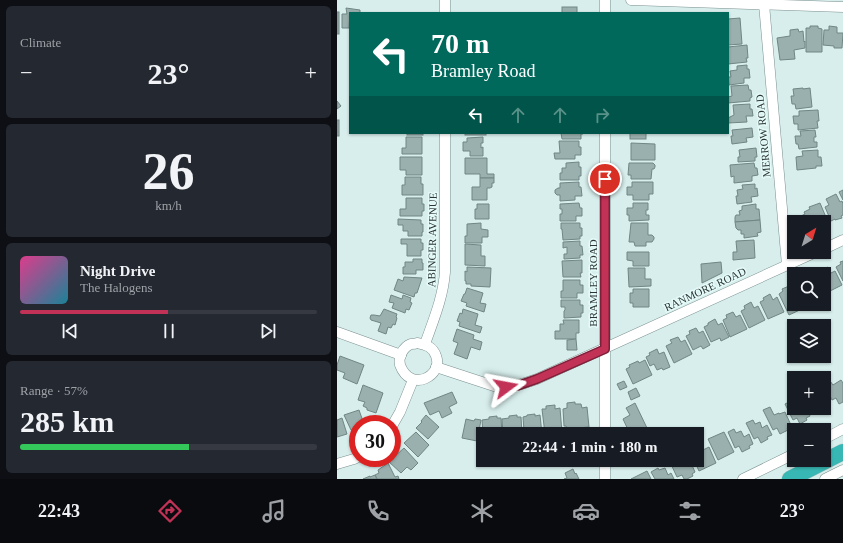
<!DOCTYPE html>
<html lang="en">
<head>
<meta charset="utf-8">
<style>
	body { margin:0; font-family:Georgia,serif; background:#242831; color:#f1f3f6; height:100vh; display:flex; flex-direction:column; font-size:15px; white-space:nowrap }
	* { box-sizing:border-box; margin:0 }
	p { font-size:13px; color:#9ea1a6 }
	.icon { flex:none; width:22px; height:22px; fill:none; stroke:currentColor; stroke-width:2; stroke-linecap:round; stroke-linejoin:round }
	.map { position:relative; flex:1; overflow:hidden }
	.sheet { display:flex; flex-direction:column; gap:6px; padding:6px; background:#0d0f14; width:337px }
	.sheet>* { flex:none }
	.banner { position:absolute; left:12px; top:12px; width:380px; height:122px; border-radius:0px; box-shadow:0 1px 3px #0004; background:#00695c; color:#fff; overflow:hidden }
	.needle { width:26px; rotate:38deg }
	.controls { position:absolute; left:450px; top:215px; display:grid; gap:8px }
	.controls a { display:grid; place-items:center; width:44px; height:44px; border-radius:0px; background:#171b24; box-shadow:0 1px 3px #0004; font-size:20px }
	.speed { position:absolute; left:12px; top:415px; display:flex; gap:8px; font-size:20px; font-weight:700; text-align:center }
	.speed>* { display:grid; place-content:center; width:52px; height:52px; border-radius:50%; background:#171b24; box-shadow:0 1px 3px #0004; line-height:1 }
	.speed .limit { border:6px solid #d22; background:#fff; color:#111 }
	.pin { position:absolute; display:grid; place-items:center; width:34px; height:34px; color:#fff; margin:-17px; border:2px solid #fff; border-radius:50%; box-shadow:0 1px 4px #0007 }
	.me { position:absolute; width:44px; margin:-22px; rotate:77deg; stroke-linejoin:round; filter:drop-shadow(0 0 3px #0008) }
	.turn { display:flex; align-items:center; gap:14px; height:84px; padding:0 16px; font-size:18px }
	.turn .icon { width:52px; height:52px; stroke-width:2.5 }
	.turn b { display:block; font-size:28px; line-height:34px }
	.lanes { display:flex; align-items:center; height:38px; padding:0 16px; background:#0003; justify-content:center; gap:20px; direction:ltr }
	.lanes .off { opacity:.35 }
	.big { font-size:30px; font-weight:800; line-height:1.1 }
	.sheet .tile { flex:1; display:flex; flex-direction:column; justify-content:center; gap:6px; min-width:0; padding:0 14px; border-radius:6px; background:#242831 }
	.sheet .dial { align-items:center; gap:0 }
	.dial b { font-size:52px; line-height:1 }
	.song { display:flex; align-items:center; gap:12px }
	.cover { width:48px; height:48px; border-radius:6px; background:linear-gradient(135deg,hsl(330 70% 55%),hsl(190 70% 35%)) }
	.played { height:4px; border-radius:2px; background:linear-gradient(90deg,#c23257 50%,#363941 50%) }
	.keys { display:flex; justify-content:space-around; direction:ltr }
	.heat { display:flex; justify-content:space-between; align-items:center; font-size:22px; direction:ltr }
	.charge { height:6px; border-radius:3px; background:linear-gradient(90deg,#34c759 57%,#363941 0) }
	.trip { position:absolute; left:139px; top:427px; width:228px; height:40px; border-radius:0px; background:#171b24; box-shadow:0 1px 3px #0004; font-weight:800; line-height:40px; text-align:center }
	.tabs { display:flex; height:64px; justify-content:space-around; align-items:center; background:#090b0e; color:#9ea1a6 }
	.tabs .icon { width:28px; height:28px }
	.tabs .selected { color:#c23257 }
	.tabs b { font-size:18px; color:#f1f3f6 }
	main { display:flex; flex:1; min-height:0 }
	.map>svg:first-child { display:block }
	.building { fill:#9ab0ae; stroke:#708684 }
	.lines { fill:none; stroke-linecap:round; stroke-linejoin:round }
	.minor-casing { stroke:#7b908f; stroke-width:11 }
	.trunk-casing { stroke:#c8caca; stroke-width:17 }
	.minor { stroke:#fff; stroke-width:10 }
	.trunk { stroke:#38b8b4; stroke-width:16 }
	.route-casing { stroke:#7e2039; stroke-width:10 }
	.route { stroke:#c23257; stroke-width:7 }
	.labels { text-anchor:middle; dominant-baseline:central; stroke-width:3; stroke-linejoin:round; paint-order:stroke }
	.street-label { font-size:11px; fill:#2c3534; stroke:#e4fbf9 }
</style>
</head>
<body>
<main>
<section class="sheet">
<div class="tile"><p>Climate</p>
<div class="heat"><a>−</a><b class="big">23°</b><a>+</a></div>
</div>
<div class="tile dial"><b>26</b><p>km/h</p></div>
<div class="tile">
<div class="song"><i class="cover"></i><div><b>Night Drive</b><p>The Halogens</p></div></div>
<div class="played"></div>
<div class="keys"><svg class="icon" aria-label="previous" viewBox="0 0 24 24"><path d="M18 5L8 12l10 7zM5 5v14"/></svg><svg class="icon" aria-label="pause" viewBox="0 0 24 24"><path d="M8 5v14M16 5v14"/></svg><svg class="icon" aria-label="next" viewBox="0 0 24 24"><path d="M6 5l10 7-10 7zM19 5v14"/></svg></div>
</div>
<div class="tile"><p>Range · 57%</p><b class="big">285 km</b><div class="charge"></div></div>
</section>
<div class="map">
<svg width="506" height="479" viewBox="0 0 506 479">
	<rect width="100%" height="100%" fill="#d7eeec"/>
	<g class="building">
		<rect x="225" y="7" width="15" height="6"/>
		<path d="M9 8 23 10V13H13L12 28H5V14H10Z"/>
		<rect x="0" y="12" width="2" height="22"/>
		<path d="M403 18 405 44 391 45V19Z"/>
		<path d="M473 26H481V28L485 29V52H469V28H473Z"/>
		<path d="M492 26 500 27V33H506L505 48H497V46L486 45 487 30H492Z"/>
		<path d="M461 29 462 32 466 31 467 42 468 41V48L457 50 458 59 443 60 440 38 453 36V30Z"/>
		<path d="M410 45 411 58H409L410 62 391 64V47Z"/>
		<path d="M410 65V69H412L413 78H407V83L392 85 391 77H394L393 71 400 70V66Z"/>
		<path d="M411 85 412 90H414L415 97 413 98V101L391 103V97L395 96 394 86Z"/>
		<path d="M466 88V89L473 88 475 107 459 109 458 104H455L454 96H457L456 89Z"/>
		<path d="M0 101 4 106 0 109Z"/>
		<path d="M413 104V109H415L416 116H409L410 122 391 123V118L397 115 396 105Z"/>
		<path d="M481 110 482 121H480L481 128 461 130V124H457L456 116H462V111Z"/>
		<rect x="0" y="120" width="2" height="16"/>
		<path d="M415 128 416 137 409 138 410 142 395 144 394 136H396L395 130Z"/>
		<path d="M478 130 479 137H477V142H480V147L462 149 461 144H459L458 136H464L463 131Z"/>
		<rect x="70" y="133" width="16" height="2"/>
		<rect x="128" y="133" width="21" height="2"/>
		<path d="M224 133H246V134H244V139H225Z"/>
		<rect x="293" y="133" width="16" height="6"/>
		<path d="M69 137H85V154H65V148H69Z"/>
		<path d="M146 137V143H144V148L146 147V156H133V151H126V142H130V138Z"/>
		<path d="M222 141H242V147H244V155H238V159H218L217 153H223Z"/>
		<path d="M294 143 318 144V160H294Z"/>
		<path d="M419 148 420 157H418V161L401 162V157H403L402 150Z"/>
		<path d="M481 150V157H484L485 166H479V168L460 170 459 157 466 156 465 151Z"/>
		<path d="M63 157H85V175H69V170H63Z"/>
		<path d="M128 158H150V174H157V178H143V174H128Z"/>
		<path d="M242 162V167H244V176H242V180H223V173H225V168H229V163Z"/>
		<path d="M292 163H316L318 165V167L317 169H315L314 179H294V175H291Z"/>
		<path d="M417 163 418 168H420L421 175 415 176V181L397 183V176L394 177 393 165Z"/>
		<path d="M68 177H84V184H86V195H65V185H68Z"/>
		<path d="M143 178H157V183H155V187L153 188H150V200H135V187H143Z"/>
		<path d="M242 182V187H244L245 196H238V200L223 201V195H220L218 193V190L221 188H223V183Z"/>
		<path d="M295 182H316V194H312V200H296V195H290V187H295Z"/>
		<path d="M418 184V189L420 188 421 196 414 197 415 202 400 204 399 196H401L400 190 406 189 405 185Z"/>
		<path d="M506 190V200L502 192Z"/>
		<path d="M499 194 503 202 505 201 506 204V215L504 216 505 218 498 220V219L494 221 488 207 492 205 489 199Z"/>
		<path d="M69 198H85V204H87V211H85V216H63V209H69Z"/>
		<path d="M242 203 243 208H245V216H239V221H223V214H225V209H223V204Z"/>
		<path d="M296 203H311V210H309V215H312V220L292 221V215H290V208H296Z"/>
		<path d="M483 203 491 222 487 224V222H465L462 217 468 214 467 212 473 209 472 207Z"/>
		<path d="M140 204H152V219H138V209H140Z"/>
		<path d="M419 204V209H422L423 220 398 222V217L399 215H403L402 211 405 210V206Z"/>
		<path d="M61 219 84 220V224H86V232H85V236H71V231H66V225H61Z"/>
		<path d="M423 220 424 232 420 233 421 236 407 238V234H404V230H401L399 228 398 222Z"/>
		<path d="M144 223V229L151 230V237H145V243H128V236H130V224Z"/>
		<path d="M224 223H243V228H245V236H243V239L226 240 225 229H224Z"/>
		<path d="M294 223H311V235H315L317 237V239L315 242H309V246H298L297 242H292Z"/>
		<path d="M64 239H84V243H86V250H84V256H70V244H64Z"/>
		<path d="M417 240 418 258 396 260V252H400L399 241Z"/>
		<path d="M243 241V246H245L246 255H243V258L227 259V254H230V247L226 248V242Z"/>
		<path d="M128 244 144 245V256H148V266L128 265Z"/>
		<path d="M290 252H312V266H296V261L290 260Z"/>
		<path d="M76 259H85V263H86V270H79V274H66V267H68V262H76Z"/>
		<path d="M245 260V273H243L244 277H226L225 261Z"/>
		<path d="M506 261V281L499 267 504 264 503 262Z"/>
		<path d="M384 262 385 273 365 283 364 264Z"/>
		<path d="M130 267 154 268 153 287 134 286V284H129V281H128V271L130 272Z"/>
		<path d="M491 267 494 273 498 271 505 285 493 291 492 288 488 290 487 288V274H484V271Z"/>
		<path d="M291 268H308V279H314V286L292 287Z"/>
		<path d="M67 277 85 278 80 293H78L77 297 57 290 61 279 66 281Z"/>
		<path d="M226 280H243V285H246V293H240V298H224V291H226Z"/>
		<path d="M456 285 457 304H465L467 308 452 315 442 294 446 291 445 289 452 286 453 287Z"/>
		<path d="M130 288 146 293 143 303 149 304 147 312 129 306 130 303 124 301 127 294H128Z"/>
		<path d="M296 289H312V307H296V303H293V293H296Z"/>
		<path d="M433 294 436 300 440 297 447 312 431 319 423 302 427 300 426 298Z"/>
		<path d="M54 295 65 299 66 295 74 298 73 302 75 303 72 310 69 309 68 313 55 308 57 303 52 302Z"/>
		<path d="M224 300H243V305H246V313H244V317L227 318V311L228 310V307H224Z"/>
		<path d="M414 302 417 308 421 306 428 320 412 328 404 311 408 309 407 306Z"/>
		<path d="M47 309 60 314 59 317 60 318 58 325 56 324 54 328 51 327 49 334 41 331 44 323 34 320 33 318 34 315H37L43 316Z"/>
		<path d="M126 309 141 314 138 325 145 327 143 333 122 326 123 322 120 321 123 313 125 314Z"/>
		<path d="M396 312 399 317 403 315 410 329 393 337 386 320 390 318 389 315Z"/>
		<path d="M378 319 381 325 385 323 392 337 384 341 383 338 374 342 367 327 371 325V323Z"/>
		<path d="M226 320H242V333H239V339H218V331H223V324H227Z"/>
		<path d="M359 328 362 333 366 331 373 345 366 349 364 346 356 350 349 336 353 334 352 331Z"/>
		<path d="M120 329 137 335 136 339 145 342 143 350 134 347 130 359 117 354 121 343 116 341Z"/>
		<path d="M341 337 344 342 348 340 355 354 337 363 329 346 335 343 333 340Z"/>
		<path d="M239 339 240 350H230V340Z"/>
		<path d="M320 349 322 354 327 352 333 367 326 370 325 368 320 370 317 364 313 366 309 357 313 355 312 353Z"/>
		<path d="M3 356 27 365 20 384 6 378 8 373 0 370V365Z"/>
		<path d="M308 360 315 375 296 384 289 369 293 367 292 365 301 361 302 363Z"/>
		<path d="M504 380 506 383V402L502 404 499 398 495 400 487 384 493 381 496 385Z"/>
		<path d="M287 381 290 387 283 390 280 384Z"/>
		<path d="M26 385 46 393 39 413 30 410V408L26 406 28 402 21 400Z"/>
		<path d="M299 388 303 396 294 400 291 392Z"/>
		<path d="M115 392 120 403 112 407 115 413 105 418 102 411 93 415 87 403Z"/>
		<path d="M487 393 493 405 488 408 490 410 482 414 479 408H487Z"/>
		<path d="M454 401 457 405V408H470L473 416 469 418 470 420 463 424 460 418 456 420 448 404Z"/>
		<path d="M238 402V404H244L245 408 250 407 252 427 230 429 229 426H227L226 409 230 408V403Z"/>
		<path d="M298 403 310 428 297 434H293L286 419 293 415 289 408Z"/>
		<path d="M218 405V409L223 408 225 433 208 434 205 409H209V406Z"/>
		<path d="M433 407 437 415 442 413V414L448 412 454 425 450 428 451 430 443 434 440 428 436 430 426 410Z"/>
		<path d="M22 410 27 424H21V428L14 430 7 415Z"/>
		<path d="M198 414V416L203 415 205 434H192V431H187L186 417 190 416V415Z"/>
		<path d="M89 415 102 427 91 439 79 428 85 422 84 421Z"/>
		<path d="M180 415V417H184L185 434H166L165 419 172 418V416Z"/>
		<path d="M160 416V418H164L165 434H146L145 420 152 419V417Z"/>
		<path d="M5 418 10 434 0 437V420Z"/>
		<path d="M129 419 137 421 138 419 144 420 140 441 125 438Z"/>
		<path d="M416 420 418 424 423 422 425 428 430 425 435 435 430 437 431 439 424 443 421 437 417 439 409 423Z"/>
		<path d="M397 429 399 433 404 431 407 437 412 434 416 444 412 446 413 448 405 452 402 446 398 448 391 432Z"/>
		<path d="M79 432 92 445 81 457 67 443Z"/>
		<path d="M387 432 397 452 381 460 371 439Z"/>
		<path d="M372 447 379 463 362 471 357 460H360V453Z"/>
		<path d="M67 448 81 463 74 470 70 467 64 473 51 461 56 456 57 457Z"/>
		<path d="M332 460H341L342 461 344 460H354L355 463H354L358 472 355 474 356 476 350 479H347L345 475 340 477Z"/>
		<path d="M51 463 58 477 61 476 62 479H40L38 475 42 473 41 470Z"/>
		<path d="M321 468 322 470 328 468 331 475 334 473 337 479H318L314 472Z"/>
		<path d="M236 469 238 474 239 473 242 479H227L230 478 228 473Z"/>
		<path d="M310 471 314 479H294Z"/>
		<path d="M38 475 40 479H26L33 476V477Z"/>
	</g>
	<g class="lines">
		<defs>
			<g id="minor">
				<path d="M108 0V13"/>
				<path d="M294 0 506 7"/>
				<path d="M427 4 450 265"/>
				<path d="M268 13V0"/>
				<path d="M487 249 506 240"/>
				<path d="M0 332 64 355"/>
				<path d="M80 343C90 345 96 347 99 356 107 375 74 394 63 365 61 357 66 347 74 344 76 344 78 344 80 343Z"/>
				<path d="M88 344C96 321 106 298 108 272V133"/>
				<path d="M99 367 160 387C176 388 185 384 200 379L479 252"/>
				<path d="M55 426 63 412 76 380"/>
				<path d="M268 434V133"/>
				<path d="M487 439 506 429"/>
				<path d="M268 460V479"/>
				<path d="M0 464 17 459 21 457"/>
				<path d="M406 479 457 454"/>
				<path d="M488 479 506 470"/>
			</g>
			<path id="trunk" d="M453 479 506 452"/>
		</defs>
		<use href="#minor" class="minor-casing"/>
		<use href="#trunk" class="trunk-casing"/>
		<use href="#minor" class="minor"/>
		<use href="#trunk" class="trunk"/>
	</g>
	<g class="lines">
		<defs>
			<path id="route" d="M169 387 180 386 200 379 268 349V179"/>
		</defs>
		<use href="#route" class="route-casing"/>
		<use href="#route" class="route"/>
	</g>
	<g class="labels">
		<g class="street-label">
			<text transform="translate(426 136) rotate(-95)">MERROW ROAD</text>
			<text transform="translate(95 240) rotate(-89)">ABINGER AVENUE</text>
			<text transform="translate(256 283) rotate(-90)">BRAMLEY ROAD</text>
			<text transform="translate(368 289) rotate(-25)">RANMORE ROAD</text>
		</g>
	</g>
</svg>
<div class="controls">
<a><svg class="needle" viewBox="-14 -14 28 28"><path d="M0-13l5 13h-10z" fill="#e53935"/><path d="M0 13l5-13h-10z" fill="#9ea1a6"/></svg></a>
<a><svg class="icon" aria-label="search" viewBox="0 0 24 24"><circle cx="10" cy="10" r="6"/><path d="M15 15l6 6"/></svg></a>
<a><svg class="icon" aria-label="layers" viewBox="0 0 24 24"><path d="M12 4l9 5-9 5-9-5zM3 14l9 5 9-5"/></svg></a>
<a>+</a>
<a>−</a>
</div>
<div class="speed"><div class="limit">30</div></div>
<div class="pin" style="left:268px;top:179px;background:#d93025"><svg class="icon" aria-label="arrive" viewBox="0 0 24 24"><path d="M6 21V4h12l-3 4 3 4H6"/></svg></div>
<svg class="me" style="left:169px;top:387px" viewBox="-20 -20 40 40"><path d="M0-17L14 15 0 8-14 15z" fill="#c23257" stroke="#fff" stroke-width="4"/></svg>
<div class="trip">22:44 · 1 min · 180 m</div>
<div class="banner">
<div class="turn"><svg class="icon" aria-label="left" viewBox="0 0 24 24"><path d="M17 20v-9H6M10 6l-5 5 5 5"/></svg><div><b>70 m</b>Bramley Road</div></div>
<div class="lanes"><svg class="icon" aria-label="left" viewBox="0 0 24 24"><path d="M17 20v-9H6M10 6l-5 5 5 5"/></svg><svg class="icon off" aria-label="ahead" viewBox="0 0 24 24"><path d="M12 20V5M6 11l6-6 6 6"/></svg><svg class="icon off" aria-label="ahead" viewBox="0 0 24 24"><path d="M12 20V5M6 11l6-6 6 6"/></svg><svg class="icon off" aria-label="right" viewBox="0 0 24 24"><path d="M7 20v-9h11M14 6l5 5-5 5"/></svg></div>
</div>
</div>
</main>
<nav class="tabs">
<b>22:43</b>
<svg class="icon selected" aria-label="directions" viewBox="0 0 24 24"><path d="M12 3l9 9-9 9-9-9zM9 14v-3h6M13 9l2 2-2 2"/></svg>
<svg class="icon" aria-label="music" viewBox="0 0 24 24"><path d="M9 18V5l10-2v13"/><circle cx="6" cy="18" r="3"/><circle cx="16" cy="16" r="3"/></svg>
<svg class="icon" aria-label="phone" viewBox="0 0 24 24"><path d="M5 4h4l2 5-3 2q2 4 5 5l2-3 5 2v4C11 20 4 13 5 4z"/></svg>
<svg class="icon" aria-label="climate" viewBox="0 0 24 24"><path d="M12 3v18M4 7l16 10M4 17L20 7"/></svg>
<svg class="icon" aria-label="car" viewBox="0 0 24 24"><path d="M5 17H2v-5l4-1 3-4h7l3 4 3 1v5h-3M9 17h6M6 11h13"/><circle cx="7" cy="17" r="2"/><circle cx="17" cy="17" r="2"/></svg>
<svg class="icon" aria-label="filters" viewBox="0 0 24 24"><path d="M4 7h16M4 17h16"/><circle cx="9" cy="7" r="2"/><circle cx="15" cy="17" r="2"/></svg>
<b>23°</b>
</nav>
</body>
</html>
